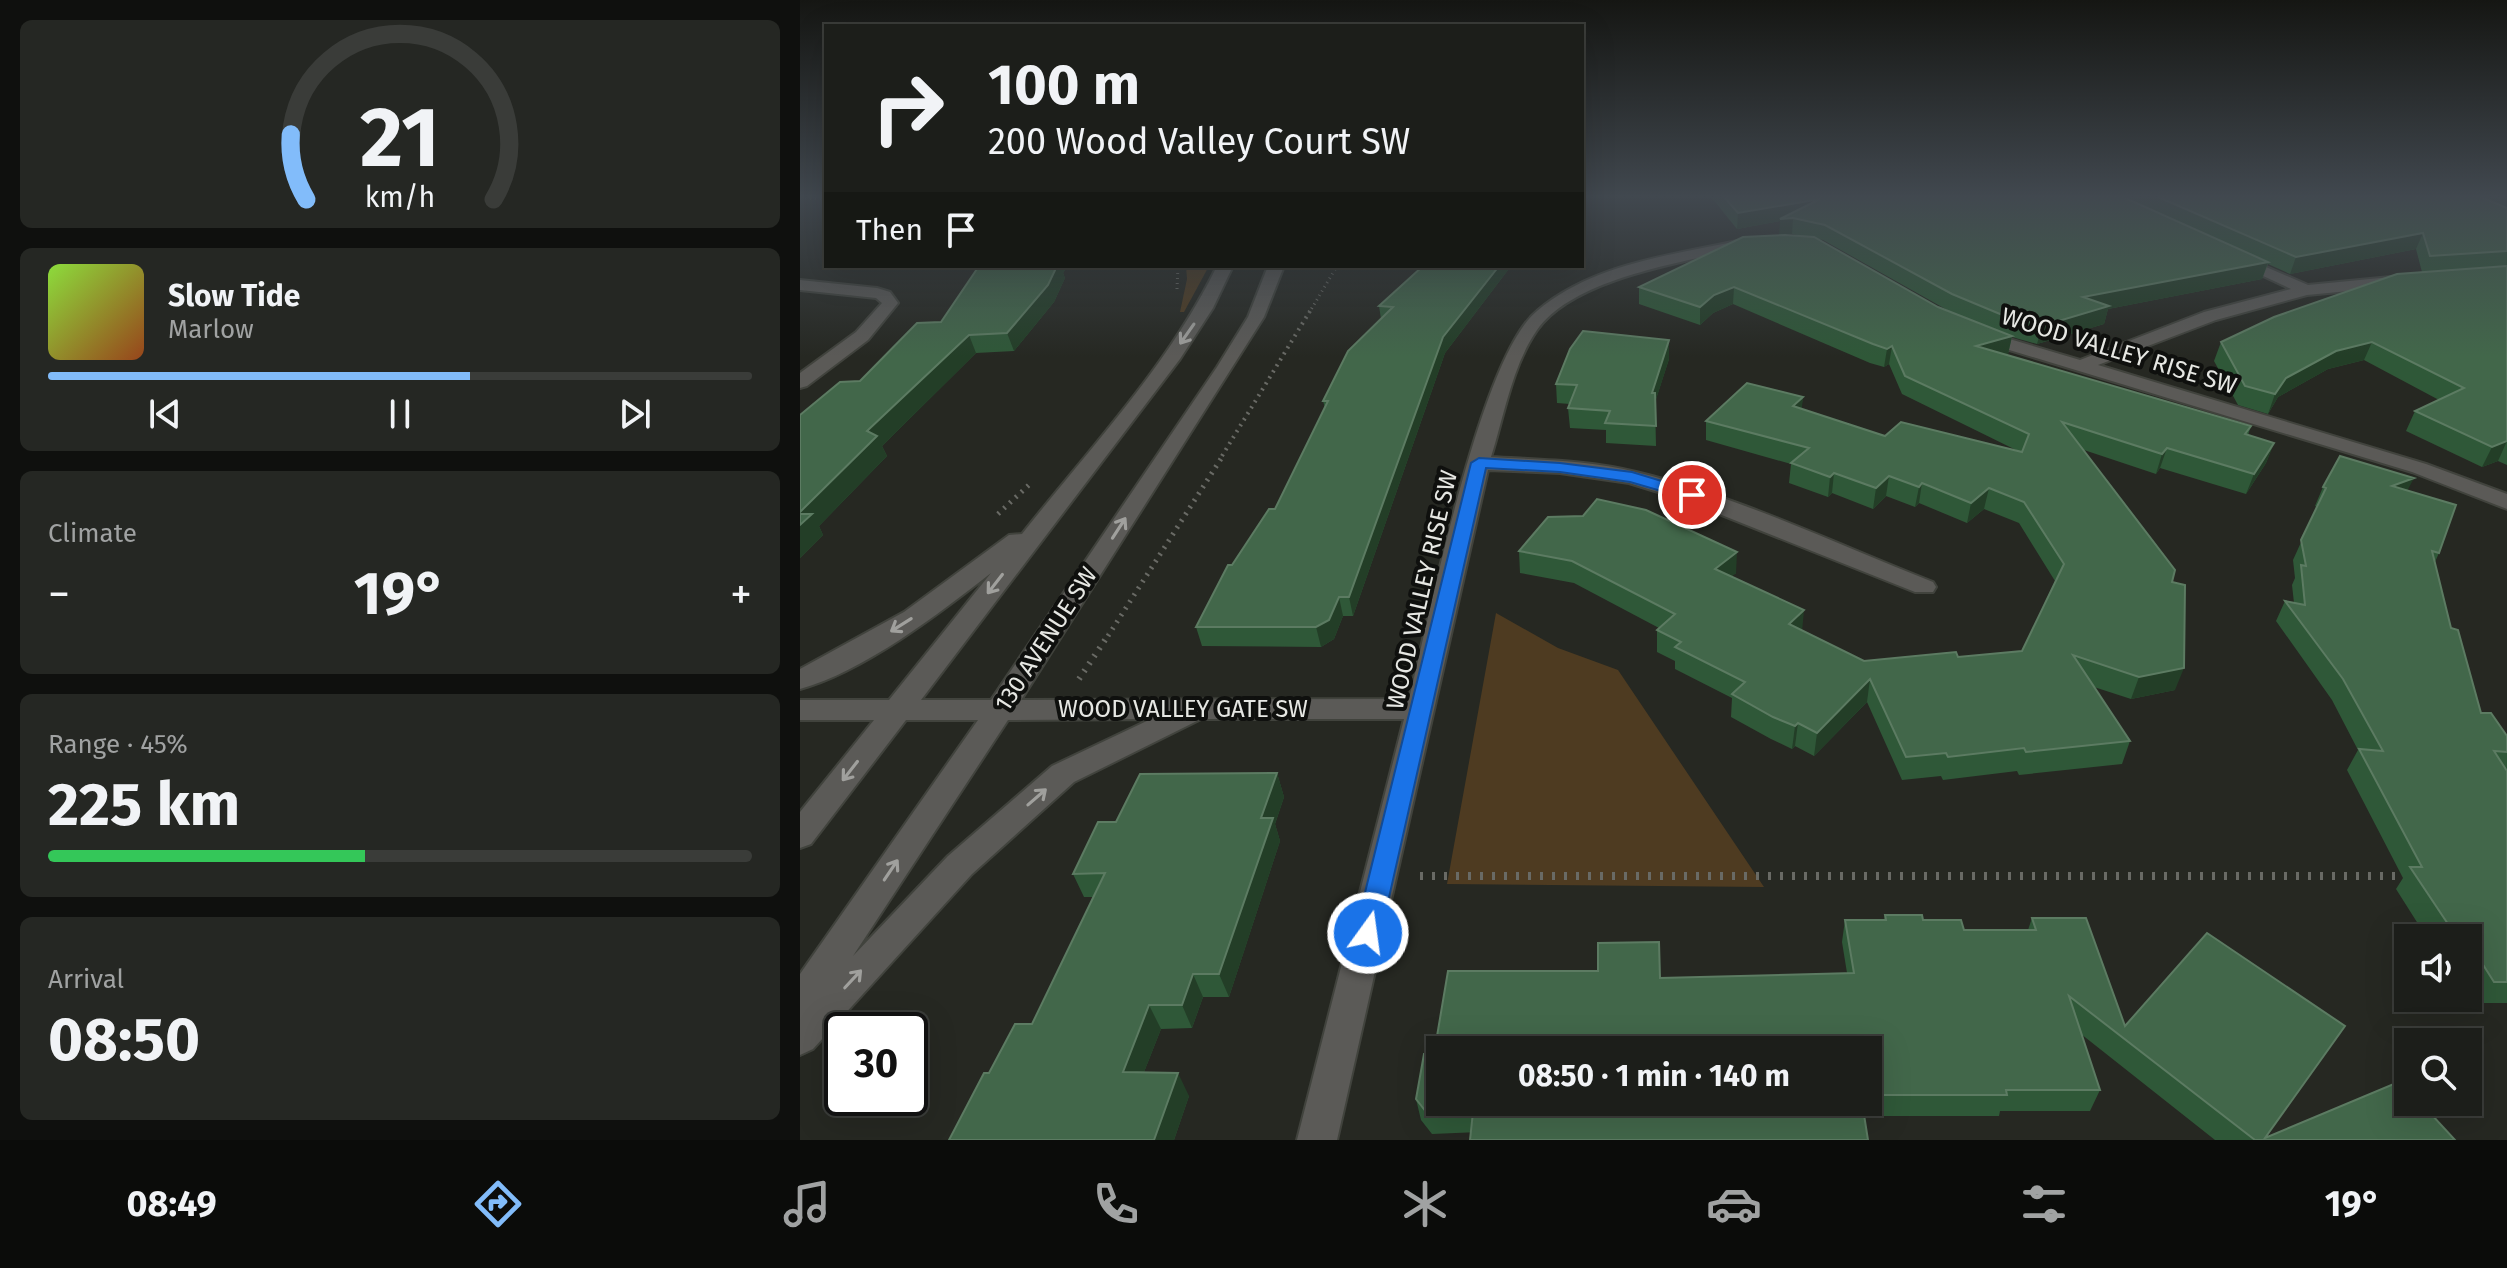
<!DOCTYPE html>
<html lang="en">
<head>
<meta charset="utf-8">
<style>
	body { margin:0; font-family:"Fira Sans",sans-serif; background:#252723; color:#f1f3f6; height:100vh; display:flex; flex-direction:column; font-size:30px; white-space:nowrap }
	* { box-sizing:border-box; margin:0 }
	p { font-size:26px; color:#a0a2a2 }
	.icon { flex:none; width:44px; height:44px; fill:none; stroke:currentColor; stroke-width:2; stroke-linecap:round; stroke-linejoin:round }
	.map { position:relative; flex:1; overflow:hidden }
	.details { display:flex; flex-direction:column; gap:20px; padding:20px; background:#0f100e; width:800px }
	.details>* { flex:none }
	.guide { position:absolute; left:24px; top:24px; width:760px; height:244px; border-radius:0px; box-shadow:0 8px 32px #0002,0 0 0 2px #3a3c39; background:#1c1e1a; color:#f1f3f6; overflow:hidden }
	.controls { position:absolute; left:1594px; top:924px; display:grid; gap:16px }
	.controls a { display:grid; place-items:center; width:88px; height:88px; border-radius:0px; background:#1c1e1a; box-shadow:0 8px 32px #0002,0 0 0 2px #3a3c39; font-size:40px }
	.speed { position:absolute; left:24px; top:1012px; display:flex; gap:16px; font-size:40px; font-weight:700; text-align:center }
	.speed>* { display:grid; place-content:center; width:104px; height:104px; border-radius:50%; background:#1c1e1a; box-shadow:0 8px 32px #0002,0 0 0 2px #3a3c39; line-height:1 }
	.speed .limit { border:4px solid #111; border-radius:12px; background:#fff; color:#111 }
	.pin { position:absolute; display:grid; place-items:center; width:68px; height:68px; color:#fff; margin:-34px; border:4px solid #fff; border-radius:50%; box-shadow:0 2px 8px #0007 }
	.me { position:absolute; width:88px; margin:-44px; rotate:14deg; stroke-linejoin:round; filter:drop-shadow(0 0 6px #0008) }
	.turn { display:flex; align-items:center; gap:28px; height:168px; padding:0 32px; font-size:36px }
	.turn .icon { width:104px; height:104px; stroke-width:2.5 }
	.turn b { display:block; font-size:56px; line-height:68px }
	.then { display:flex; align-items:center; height:76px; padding:0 32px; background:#0003; gap:16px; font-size:30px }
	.big { font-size:60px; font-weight:700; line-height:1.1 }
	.details .tile { flex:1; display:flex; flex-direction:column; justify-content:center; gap:12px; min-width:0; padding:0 28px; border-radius:12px; background:#252723 }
	.details .dial { align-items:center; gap:0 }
	.dial svg { height:208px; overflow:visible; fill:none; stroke:#3a3c39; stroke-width:7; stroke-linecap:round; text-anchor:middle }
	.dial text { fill:#f1f3f6; stroke:none }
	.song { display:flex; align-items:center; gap:24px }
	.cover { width:96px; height:96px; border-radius:12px; background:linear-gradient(135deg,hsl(90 70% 55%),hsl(20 70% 35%)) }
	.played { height:8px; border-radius:4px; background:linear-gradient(90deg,#82bcfa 60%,#3a3c39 60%) }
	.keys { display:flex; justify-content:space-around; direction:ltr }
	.heat { display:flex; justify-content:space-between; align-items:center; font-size:44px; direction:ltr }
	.charge { height:12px; border-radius:6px; background:linear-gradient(90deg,#34c759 45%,#3a3c39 0) }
	.trip { position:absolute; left:626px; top:1036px; width:456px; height:80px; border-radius:0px; background:#1c1e1a; box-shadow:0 8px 32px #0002,0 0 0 2px #3a3c39; font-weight:700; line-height:80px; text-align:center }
	.dock { display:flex; height:128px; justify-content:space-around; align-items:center; background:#0b0c0a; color:#a0a2a2 }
	.dock .icon { width:56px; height:56px }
	.dock .active { color:#82bcfa }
	.dock b { font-size:36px; color:#f1f3f6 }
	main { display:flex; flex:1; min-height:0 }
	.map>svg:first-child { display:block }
	.green { fill:#4e3b21 }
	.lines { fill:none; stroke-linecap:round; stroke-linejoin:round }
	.minor-casing { stroke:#41433d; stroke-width:4 }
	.path-far4 { stroke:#696a65; stroke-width:3; stroke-dasharray:1 4; stroke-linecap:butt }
	.path-far3 { stroke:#696a65; stroke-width:4; stroke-dasharray:2 5; stroke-linecap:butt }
	.path-far2 { stroke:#696a65; stroke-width:5; stroke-dasharray:2 6; stroke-linecap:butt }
	.path-far1 { stroke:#696a65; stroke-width:6; stroke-dasharray:2 7; stroke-linecap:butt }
	.path { stroke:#696a65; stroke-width:8; stroke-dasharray:3 9; stroke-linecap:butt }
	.minor { fill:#5b5a57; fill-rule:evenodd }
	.wall { fill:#2f5838; fill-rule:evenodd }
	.shaded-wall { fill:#233e27 }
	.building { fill:#42674a; stroke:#5c7b62; stroke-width:2 }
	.oneway { stroke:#a0a09d }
	.route { fill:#1a73e8; stroke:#114b97; stroke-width:2 }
	.labels { text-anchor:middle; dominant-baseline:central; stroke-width:8; stroke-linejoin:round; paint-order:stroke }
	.street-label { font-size:24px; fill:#e6e7e3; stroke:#0f100e }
</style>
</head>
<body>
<main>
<section class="details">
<div class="tile dial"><svg viewBox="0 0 100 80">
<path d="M14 69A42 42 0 1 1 86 69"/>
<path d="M14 69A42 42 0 0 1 8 44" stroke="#82bcfa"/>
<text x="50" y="56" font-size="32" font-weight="700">21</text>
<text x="50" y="72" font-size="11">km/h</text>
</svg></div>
<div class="tile">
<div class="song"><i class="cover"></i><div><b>Slow Tide</b><p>Marlow</p></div></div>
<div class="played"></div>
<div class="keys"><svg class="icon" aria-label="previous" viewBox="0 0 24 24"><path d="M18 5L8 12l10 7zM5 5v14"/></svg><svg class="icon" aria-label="pause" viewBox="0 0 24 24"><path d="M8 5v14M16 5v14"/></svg><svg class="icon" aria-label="next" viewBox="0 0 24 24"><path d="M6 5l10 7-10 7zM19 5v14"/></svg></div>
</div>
<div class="tile"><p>Climate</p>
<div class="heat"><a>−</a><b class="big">19°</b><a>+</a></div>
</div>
<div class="tile"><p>Range · 45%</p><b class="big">225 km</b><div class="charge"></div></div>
<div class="tile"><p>Arrival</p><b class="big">08:50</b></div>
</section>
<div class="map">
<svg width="1707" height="1140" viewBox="0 0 1707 1140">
	<rect width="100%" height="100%" fill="#262822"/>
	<g class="green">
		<path d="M386 266H409L384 312H380L387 279Z"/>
		<path d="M696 613 758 648 818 670 964 887 647 884Z"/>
	</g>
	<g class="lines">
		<defs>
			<g id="minor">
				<path d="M947 239 952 240V246C892 261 775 276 737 330 712 366 704 416 691 457 739 460 789 460 836 472 937 496 1036 544 1133 582L1136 587 1133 592H1115L884 500 829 483 760 473 688 470 537 1140H497L604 719H401L274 782 172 874 13 1049 0 1055V974L178 720H106L11 844 0 848V812L74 720H0V700H89L191 573C140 613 63 672 0 689V669L104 612 209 535 222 534C290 448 369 365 417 266H433L413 308 380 359 121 700H191L417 367 448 317 468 266H484L464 317 221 700 609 699C629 619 680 357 737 311 793 263 877 254 947 239ZM351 719 252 766 148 856 53 956 208 720Z"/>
				<path d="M1436 254 1508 285 1601 276 1609 281 1601 286 1507 295 1416 320 1298 365 1626 464 1707 494V509L1612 472 1173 339 1170 335 1179 330 1280 360 1404 312 1491 289 1431 261V255Z"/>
				<path d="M0 280 77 288 90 292 98 303 68 340 7 386 0 388V373L56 332 82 303 76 298 0 290Z"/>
			</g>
		</defs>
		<use href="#minor" class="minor-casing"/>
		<g class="path-far4">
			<path d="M0 198 26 199"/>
			<path d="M377 289 378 266"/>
			<path d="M509 313 537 266"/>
		</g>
		<path class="path-far3" d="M422 456 510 311"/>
		<g class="path-far2">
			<path d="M198 514 232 482"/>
			<path d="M308 636 424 454"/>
		</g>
		<path class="path-far1" d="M279 679 309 634"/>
		<path class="path" d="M620 876H1606"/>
		<use href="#minor" class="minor"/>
	</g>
	<g class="wall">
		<path d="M911 197H1707V465L1698 461 1682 467 1606 431 1615 411 1639 400 1564 360 1528 369 1478 397 1468 414 1438 405 1414 361 1421 342 1622 272 1616 249 1490 274 1468 264 1462 279 1308 309 1304 324 1237 344 1212 337 1208 354 1204 355 1451 426 1448 435 1474 443 1466 463 1446 494 1360 468 1356 474 1284 450 1372 582 1375 690 1331 699 1294 687 1330 741 1322 764 1219 775 1217 771 1143 780 1141 776 1102 780 1067 702 1014 756 995 746 992 749 971 739 931 717 932 698 875 669V661L857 652V630L859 628 774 583 720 573 719 551 936 573 932 576 1002 630 1064 661 1158 657 1222 651 1255 581 1219 523 1184 509 1167 523 1119 503 1115 507 1086 496 1073 509 1032 493 1028 497 989 483 991 464 906 440V421L1003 397 1001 409 1085 436 1218 451 1102 394 1089 364 1084 367 1070 363 933 304 913 313 900 325 839 304V287L1002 236 992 234 980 221 937 229ZM1017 239 1023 240 1149 311 1138 307Z"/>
		<path d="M179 266H264L265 270 263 273 265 278 254 302 214 351 176 353 82 446 87 456 19 526 23 535 0 558V415L60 381 141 322Z"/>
		<path d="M623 266H711L645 353 553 616H543L534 639 521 647 402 646 396 627 432 565 475 509 525 408 523 401 581 319 579 306Z"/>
		<path d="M869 340V359L855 402 856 446 806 443V430L770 428 768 408 770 404 757 403 756 384Z"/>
		<path d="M1523 487 1607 490 1639 553 1635 562 1651 628 1681 713 1707 736V1003H1677L1668 989V938H1627L1596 889 1603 878 1547 770 1558 750 1532 700 1476 621 1485 601 1494 603 1492 585 1495 578 1493 560 1517 507 1515 506Z"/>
		<path d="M477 773 484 797 475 824 480 841 429 997H403L392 1028 361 1029 344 1072 389 1096 374 1140H149L189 1073 232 1024 293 897H284L273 874 316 822Z"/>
		<path d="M1085 915 1123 920 1164 930H1228L1232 918 1325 1026 1466 1138 1655 1140H1415L1281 1034 1300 1090 1290 1111H1200L1199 1116H1064L632 1134 621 1120 616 1099 634 1054 860 978 1047 973 1042 942 1045 920H1084ZM1068 1050V1102H640Z"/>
	</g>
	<g class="shaded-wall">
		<path d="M1020 199 993 219 992 234 979 235 980 221 937 229 938 213Z"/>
		<path d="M1623 233 1616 249 1490 274 1496 257Z"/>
		<path d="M1468 262 1462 279 1308 309 1304 324 1237 344 1242 326 1283 297Z"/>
		<path d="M257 266H264L265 270 263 273 265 278 254 302 214 351 207 333Z"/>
		<path d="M699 266H711L645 353 553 616 549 597 643 337Z"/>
		<path d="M934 287 933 304 913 313 900 325V307L914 295Z"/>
		<path d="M169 335 176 353 82 446 87 456 19 526 23 535 0 558V512L67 431Z"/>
		<path d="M1212 336 1208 354 1172 365 1176 346Z"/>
		<path d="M869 340V359L852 412V393Z"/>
		<path d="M1572 342 1564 360 1528 369 1478 397 1468 414 1475 394 1486 378 1536 351Z"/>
		<path d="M1092 346 1089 364 1084 367 1087 349Z"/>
		<path d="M1003 397 1001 416 993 406Z"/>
		<path d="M1707 441 1698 461 1682 467 1692 447Z"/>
		<path d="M1474 443 1466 463 1446 494 1454 474Z"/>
		<path d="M1367 448 1360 468 1356 474 1362 454Z"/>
		<path d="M1034 473 1032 493 1028 497 1030 477Z"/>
		<path d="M1089 476 1086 496 1073 509 1076 488Z"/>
		<path d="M1614 478 1604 497 1592 486Z"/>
		<path d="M1122 483 1119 503 1115 507 1119 487Z"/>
		<path d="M1189 488 1184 509 1167 523 1171 503Z"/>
		<path d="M937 552 936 573 914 590 915 569Z"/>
		<path d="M539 597 543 616 534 639 521 647 516 627Z"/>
		<path d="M1004 610 1002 632 989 624Z"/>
		<path d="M1384 668 1375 690 1331 699 1339 677Z"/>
		<path d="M1070 679 1067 702 1014 756 1017 733Z"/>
		<path d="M998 723 995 746 992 749 995 726Z"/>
		<path d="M477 773 484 797 475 824 480 841 429 997 419 974 461 818Z"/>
		<path d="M393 974 403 997 392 1028 382 1005Z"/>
		<path d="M349 1005 361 1029 335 1095 323 1072Z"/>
		<path d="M378 1073 389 1096 374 1140H354Z"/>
	</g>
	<g class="building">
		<path d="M924 197H1323L1468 262 1283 297 1309 306 1242 326 1200 314 1152 294 1025 225 993 218 980 219 1020 199 938 213Z"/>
		<path d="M1358 197H1681L1707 208V251L1630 256 1623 233 1496 257Z"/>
		<path d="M985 235 1014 237 1138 307 1212 336 1176 346 1451 426 1445 434 1474 443 1454 474 1367 448 1362 454 1262 422 1375 570 1372 582 1385 585 1384 668 1339 677 1273 655 1330 741 1226 752 1224 748 1148 757 1146 753 1106 757 1070 679 1017 733 998 723 995 726 973 717 932 694 945 682 875 647 881 642 857 630 875 614 772 561 719 551 748 517 783 516 797 499 846 510 937 552 915 569 1004 610 989 624 1064 661 1156 652 1158 657 1222 651 1264 564 1224 502 1189 488 1171 503 1122 483 1119 487 1089 476 1076 488 1034 473 1030 477 991 463 1009 448 906 421 947 383 1003 397 993 406 1085 436 1101 422 1222 452 1229 434 1105 376 1092 346 1087 349 1073 344 934 287 914 295 900 307 839 287 943 237Z"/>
		<path d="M179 266H257L248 285 207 333 169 335 67 431 77 436 0 512V415L40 382 60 381 117 323 141 322Z"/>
		<path d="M623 266H699L643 337 549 597H539L529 620 516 627H396L428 565H432L469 509H475L528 401H523L548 351 593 307 579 306Z"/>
		<path d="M1707 266V441L1692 447 1615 411 1664 388 1572 342 1536 351 1486 378 1475 394 1445 386 1421 342 1474 317 1597 274Z"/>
		<path d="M783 331 869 340 852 393H855L856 426 805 423 810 411 768 408 777 385 756 384 770 349Z"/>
		<path d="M1540 456 1614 478 1592 486 1656 505 1639 553 1632 551 1651 628 1658 630 1681 713H1691L1707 736V752L1694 751 1707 771V982H1694L1668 941V938H1666L1664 936H1656L1610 867H1622L1559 749 1583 751 1543 679 1485 601 1505 605 1501 565 1506 566 1501 540 1526 488 1523 487Z"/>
		<path d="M0 514H12L0 525Z"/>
		<path d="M477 773 461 818H473L419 974H393L382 1005H349L323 1072 378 1073 354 1140H149L184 1073H189L215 1024H232L305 873 273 874 298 822H316L340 774Z"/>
		<path d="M1085 915H1122L1123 920H1161L1164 930H1236L1232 918H1286L1325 1026 1407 933 1545 1026 1465 1138 1601 1081 1608 1089V1102H1620L1655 1140H1455L1269 996 1300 1090H1206L1207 1095H1068V1050H640V1102H1062L1068 1140H670L673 1112 627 1113 616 1099 624 1054H634L648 971H798V943L859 942 860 978 1054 973 1045 920H1086Z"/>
	</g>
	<defs><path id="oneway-shaft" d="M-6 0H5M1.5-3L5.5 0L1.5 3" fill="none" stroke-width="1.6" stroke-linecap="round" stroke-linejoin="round" transform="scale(2)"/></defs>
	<g class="oneway">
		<use href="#oneway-shaft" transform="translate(387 334) rotate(125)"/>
		<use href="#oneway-shaft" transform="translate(319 528) rotate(-57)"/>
		<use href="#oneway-shaft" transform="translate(195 584) rotate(128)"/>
		<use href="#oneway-shaft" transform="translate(101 625) rotate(148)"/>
		<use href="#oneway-shaft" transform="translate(50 771) rotate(128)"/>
		<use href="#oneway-shaft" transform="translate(237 797) rotate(-41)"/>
		<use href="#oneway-shaft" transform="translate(91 870) rotate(-56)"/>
		<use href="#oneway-shaft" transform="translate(53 979) rotate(-47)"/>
	</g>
	<linearGradient id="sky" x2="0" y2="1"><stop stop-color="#151613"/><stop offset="0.55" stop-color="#41484f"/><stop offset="1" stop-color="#41484f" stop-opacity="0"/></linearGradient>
	<rect width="1707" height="357" fill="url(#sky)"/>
	<path class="route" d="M679 458 760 463 832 472 898 492 900 495 892 500 830 482 760 472 686 468 581 933 577 941 568 944 559 941 555 933 671 463Z"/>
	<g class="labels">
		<g class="street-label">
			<text transform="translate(1319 351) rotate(17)">WOOD VALLEY RISE SW</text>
			<text transform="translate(622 590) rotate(-77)">WOOD VALLEY RISE SW</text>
			<text transform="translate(246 639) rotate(-57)">130 AVENUE SW</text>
			<text x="383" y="709">WOOD VALLEY GATE SW</text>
		</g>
	</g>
</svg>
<div class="controls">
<a><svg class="icon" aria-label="sound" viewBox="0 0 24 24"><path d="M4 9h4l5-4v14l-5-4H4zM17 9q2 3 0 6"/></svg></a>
<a><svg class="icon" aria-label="search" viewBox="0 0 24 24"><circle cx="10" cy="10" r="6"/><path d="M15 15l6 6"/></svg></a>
</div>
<div class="speed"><div class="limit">30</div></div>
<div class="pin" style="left:892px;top:495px;background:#d93025"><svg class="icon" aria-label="arrive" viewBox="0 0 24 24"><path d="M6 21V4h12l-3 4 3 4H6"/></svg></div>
<svg class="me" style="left:568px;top:933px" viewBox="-20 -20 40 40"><circle r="17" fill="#1a73e8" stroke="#fff" stroke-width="3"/><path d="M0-11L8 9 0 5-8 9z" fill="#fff"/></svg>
<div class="trip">08:50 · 1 min · 140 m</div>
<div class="guide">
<div class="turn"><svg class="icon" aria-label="right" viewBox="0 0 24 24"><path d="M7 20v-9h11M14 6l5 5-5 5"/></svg><div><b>100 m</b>200 Wood Valley Court SW</div></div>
<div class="then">Then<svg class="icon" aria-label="arrive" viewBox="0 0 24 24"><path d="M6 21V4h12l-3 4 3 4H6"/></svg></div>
</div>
</div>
</main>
<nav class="dock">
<b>08:49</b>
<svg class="icon active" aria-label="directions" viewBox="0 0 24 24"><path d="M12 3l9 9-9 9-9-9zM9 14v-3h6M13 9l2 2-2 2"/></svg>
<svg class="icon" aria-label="music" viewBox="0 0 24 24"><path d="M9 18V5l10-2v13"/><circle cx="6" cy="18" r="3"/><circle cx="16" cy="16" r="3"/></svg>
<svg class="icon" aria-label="phone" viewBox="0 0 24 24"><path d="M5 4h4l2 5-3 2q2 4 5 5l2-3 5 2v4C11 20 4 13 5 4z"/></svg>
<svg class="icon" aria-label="climate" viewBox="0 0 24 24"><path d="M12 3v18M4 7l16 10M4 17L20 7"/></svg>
<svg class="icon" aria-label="car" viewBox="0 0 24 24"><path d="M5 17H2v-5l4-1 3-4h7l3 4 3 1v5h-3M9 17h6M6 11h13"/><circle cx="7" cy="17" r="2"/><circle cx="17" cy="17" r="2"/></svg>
<svg class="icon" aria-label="filters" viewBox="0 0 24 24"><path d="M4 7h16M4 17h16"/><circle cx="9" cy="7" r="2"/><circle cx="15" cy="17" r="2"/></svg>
<b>19°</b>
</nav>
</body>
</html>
